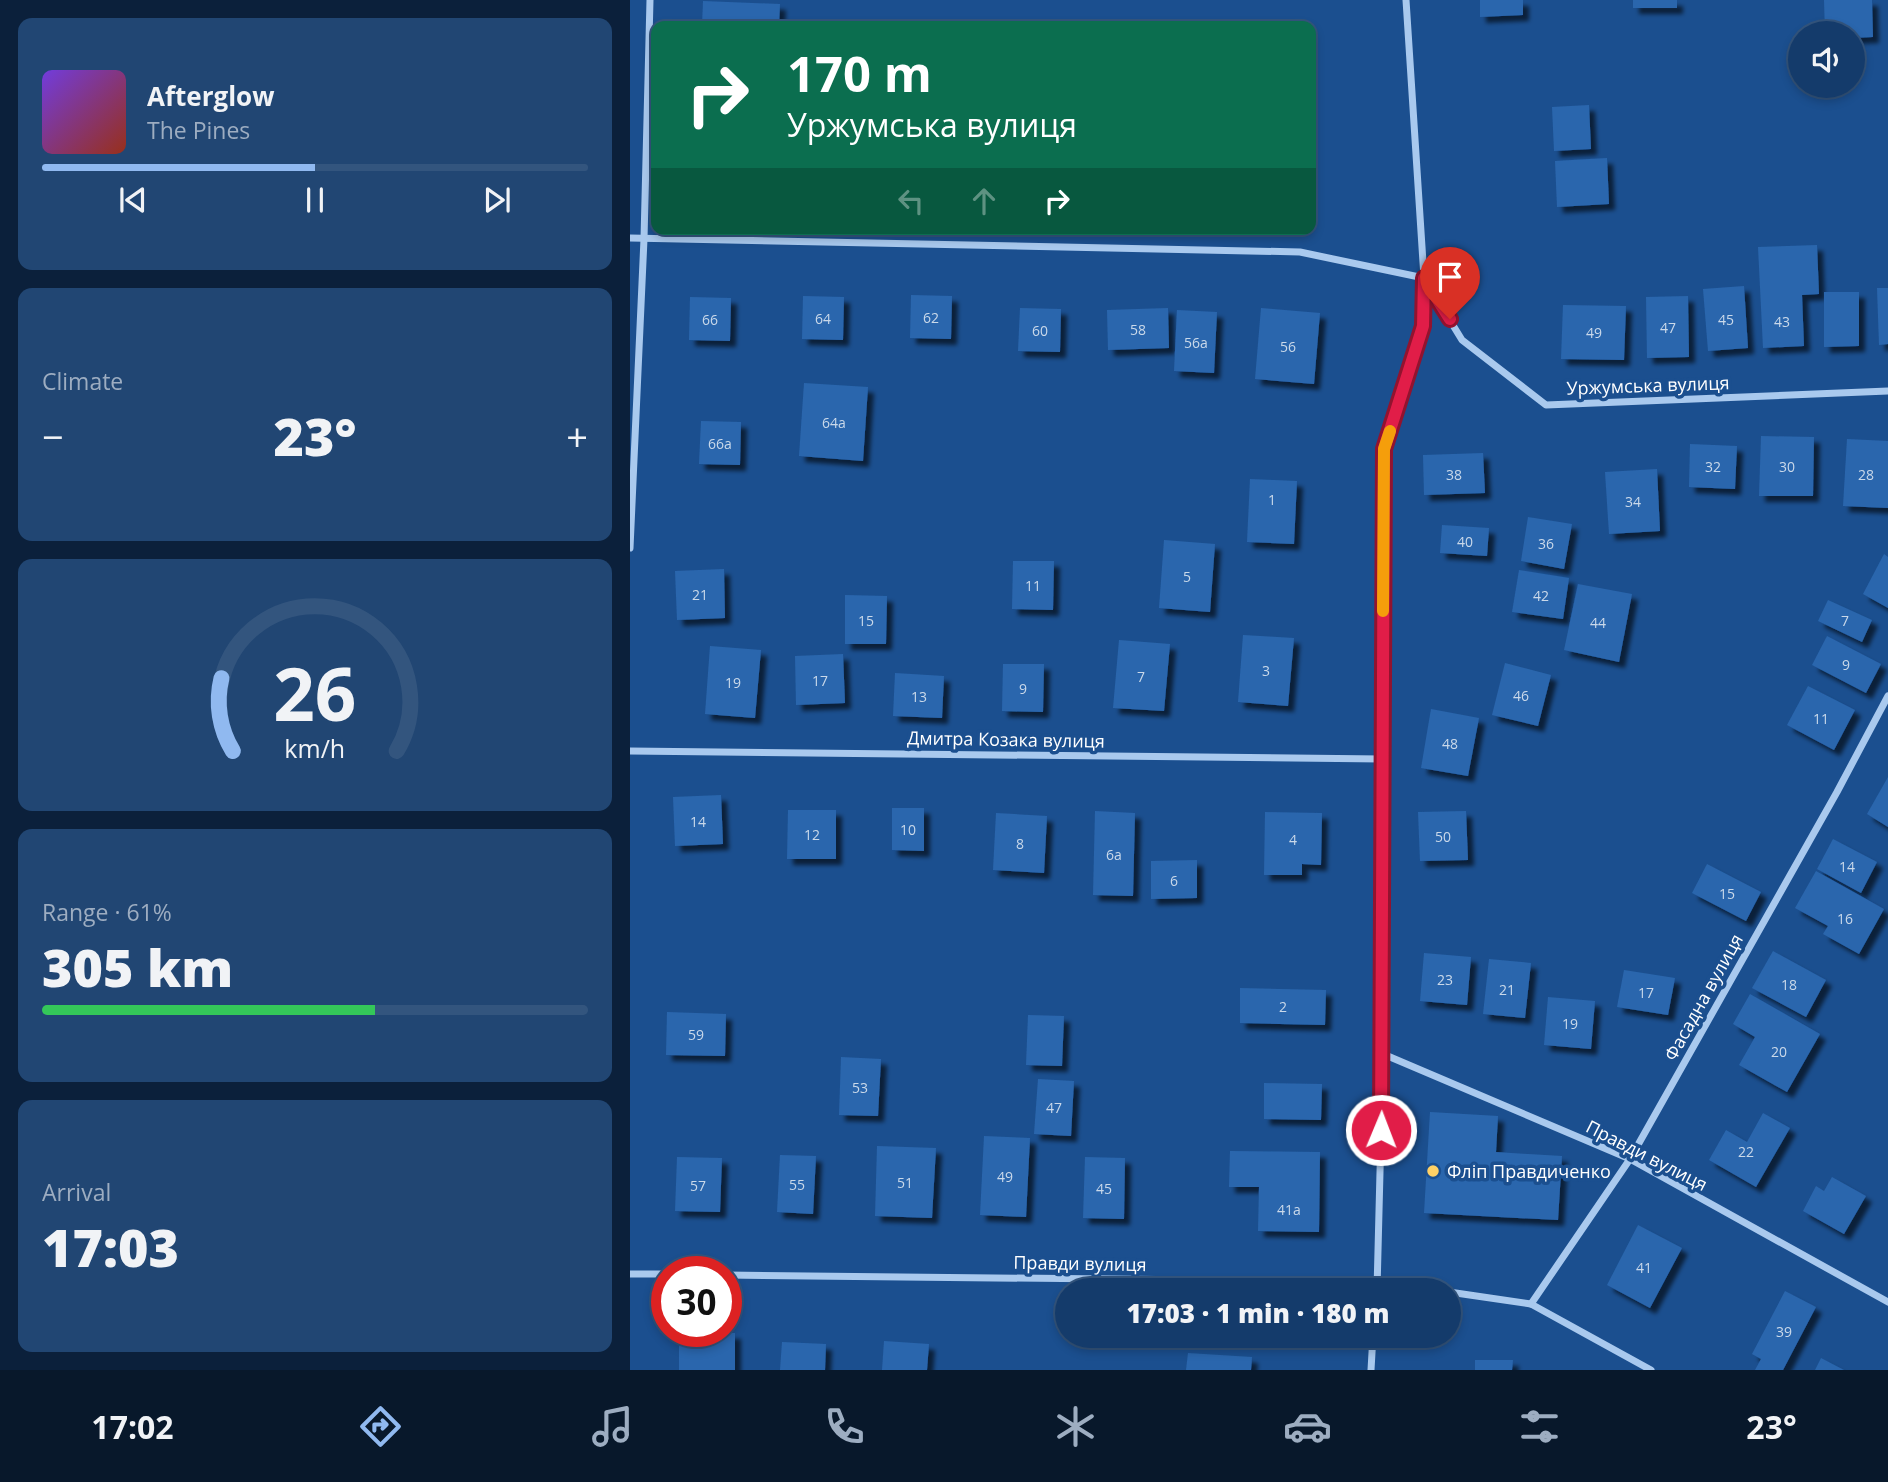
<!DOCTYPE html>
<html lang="en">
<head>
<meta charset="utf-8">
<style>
	body { margin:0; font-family:"Open Sans",sans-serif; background:#214673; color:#f1f3f6; height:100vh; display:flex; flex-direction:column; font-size:26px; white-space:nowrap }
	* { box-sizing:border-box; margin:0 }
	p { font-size:23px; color:#9dadc1 }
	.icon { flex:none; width:38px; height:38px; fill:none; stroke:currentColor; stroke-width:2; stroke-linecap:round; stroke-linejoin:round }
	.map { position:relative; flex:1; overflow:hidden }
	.panel { display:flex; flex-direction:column; gap:18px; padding:18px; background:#0b203b; width:630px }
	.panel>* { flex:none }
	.guide { position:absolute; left:21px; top:21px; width:665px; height:214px; border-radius:14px; box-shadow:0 4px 10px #0003,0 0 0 2px #33557e; background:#0b6e4f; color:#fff; overflow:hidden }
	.fabs { position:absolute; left:1158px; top:21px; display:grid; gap:14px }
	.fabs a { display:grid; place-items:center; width:77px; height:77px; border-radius:50%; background:#143b6b; box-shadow:0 4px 10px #0003,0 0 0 2px #33557e; font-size:35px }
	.speed { position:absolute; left:21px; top:1256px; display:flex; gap:14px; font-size:35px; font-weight:700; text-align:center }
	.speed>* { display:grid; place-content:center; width:91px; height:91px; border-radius:50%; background:#143b6b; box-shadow:0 4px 10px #0003,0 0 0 2px #33557e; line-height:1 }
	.speed .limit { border:10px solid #d22; background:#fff; color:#111 }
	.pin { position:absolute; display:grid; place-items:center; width:60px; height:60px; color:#fff; margin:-72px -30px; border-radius:50% 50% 50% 0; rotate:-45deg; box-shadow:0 0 7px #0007 }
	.pin .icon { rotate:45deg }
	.me { position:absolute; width:77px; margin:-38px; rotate:1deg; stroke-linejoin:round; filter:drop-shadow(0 0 5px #0008) }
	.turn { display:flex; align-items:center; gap:24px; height:147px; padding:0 21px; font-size:32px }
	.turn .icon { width:91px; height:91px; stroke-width:2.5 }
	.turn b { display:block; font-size:49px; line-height:60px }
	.lanes { display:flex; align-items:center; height:66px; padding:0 21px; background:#0003; justify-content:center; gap:35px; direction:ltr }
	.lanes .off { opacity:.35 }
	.big { font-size:52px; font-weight:800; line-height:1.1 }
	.panel .card { flex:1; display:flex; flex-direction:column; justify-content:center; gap:10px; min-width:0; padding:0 24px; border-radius:14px; background:#214673 }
	.panel .dial { align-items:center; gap:0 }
	.dial svg { height:182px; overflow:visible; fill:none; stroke:#33557e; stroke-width:7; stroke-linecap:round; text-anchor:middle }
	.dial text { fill:#f1f3f6; stroke:none }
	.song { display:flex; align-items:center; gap:21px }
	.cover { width:84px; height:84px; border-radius:10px; background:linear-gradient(135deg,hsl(260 70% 55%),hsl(10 70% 35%)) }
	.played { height:7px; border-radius:4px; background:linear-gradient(90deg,#90b9f0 50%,#33557e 50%) }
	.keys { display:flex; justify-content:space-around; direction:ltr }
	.heat { display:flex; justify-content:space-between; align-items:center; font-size:38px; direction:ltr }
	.charge { height:10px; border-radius:5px; background:linear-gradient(90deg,#34c759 61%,#33557e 0) }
	.trip { position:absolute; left:425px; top:1278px; width:406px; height:70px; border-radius:35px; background:#143b6b; box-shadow:0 4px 10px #0003,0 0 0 2px #33557e; font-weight:800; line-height:70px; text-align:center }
	.menu { display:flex; height:112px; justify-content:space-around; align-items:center; background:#08182b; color:#9dadc1 }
	.menu .icon { width:49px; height:49px }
	.menu .active { color:#90b9f0 }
	.menu b { font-size:32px; color:#f1f3f6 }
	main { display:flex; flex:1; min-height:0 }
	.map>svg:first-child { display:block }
	.building { fill:#2a66ad; filter:url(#shadow) }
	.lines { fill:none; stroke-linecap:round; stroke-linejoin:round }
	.street { stroke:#a9c9ee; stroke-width:7 }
	.route-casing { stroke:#92132f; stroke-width:18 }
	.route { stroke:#e11d48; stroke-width:12 }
	.slow { stroke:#f59e0b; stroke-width:12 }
	.poi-dot { fill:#ffd166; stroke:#1b4f8f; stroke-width:2.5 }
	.labels { text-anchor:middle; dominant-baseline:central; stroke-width:7; stroke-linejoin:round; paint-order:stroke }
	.number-label { font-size:14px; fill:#cad9ea }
	.street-label { font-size:18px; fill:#fff; stroke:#1b4f8f }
	.poi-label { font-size:18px; fill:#fff; stroke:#1b4f8f; text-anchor:start }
</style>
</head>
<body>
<main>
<section class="panel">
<div class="card">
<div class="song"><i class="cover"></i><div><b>Afterglow</b><p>The Pines</p></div></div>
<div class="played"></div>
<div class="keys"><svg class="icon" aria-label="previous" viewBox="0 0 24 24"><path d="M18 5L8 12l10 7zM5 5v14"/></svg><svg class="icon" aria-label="pause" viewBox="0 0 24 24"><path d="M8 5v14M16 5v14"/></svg><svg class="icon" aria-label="next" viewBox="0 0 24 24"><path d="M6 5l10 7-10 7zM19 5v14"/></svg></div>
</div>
<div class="card"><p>Climate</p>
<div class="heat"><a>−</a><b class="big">23°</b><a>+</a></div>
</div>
<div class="card dial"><svg viewBox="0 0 100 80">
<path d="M14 69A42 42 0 1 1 86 69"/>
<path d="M14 69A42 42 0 0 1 9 37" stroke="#90b9f0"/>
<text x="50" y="56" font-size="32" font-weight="700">26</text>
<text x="50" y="72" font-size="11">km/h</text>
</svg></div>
<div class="card"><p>Range · 61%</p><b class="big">305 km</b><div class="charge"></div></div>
<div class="card"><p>Arrival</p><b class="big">17:03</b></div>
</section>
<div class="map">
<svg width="1258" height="1370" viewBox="0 0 1258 1370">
	<defs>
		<filter id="shadow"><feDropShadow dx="6" dy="6" stdDeviation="2" flood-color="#0009"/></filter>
	</defs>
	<rect width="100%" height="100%" fill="#1b4f8f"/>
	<g class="building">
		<path d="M850 0H893V15L850 17Z"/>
		<rect x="1003" y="0" width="44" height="8"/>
		<path d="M1194 0H1242L1243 37 1223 38V33H1195Z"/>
		<path d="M73 1 150 4 149 26H72Z"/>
		<path d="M959 105 961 149 924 151 922 107Z"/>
		<path d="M977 158 979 204 927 207 925 161Z"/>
		<path d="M1187 245 1189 294 1172 295 1174 346 1133 348 1128 247Z"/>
		<path d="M1114 286 1118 348 1078 351 1073 289Z"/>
		<path d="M1247 288H1258V344L1249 345Z"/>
		<path d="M1194 292H1229V346L1194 347Z"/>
		<path d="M281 295 322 296 321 339 280 338Z"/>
		<path d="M173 296 214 297 213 340 172 339Z"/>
		<path d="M1058 296 1059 357 1017 358 1016 297Z"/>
		<path d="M60 297 101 298 100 341 59 340Z"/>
		<path d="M933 305 996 306 994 360 931 359Z"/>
		<path d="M390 308 431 309 430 352 388 351Z"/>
		<path d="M538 308 539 348 478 350 477 310Z"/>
		<path d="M631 308 690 313 684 384 625 379Z"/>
		<path d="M547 310 587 312 584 373 544 371Z"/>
		<path d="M174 383 238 387 233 461 169 456Z"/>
		<path d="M71 421 111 422 110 465 69 464Z"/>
		<path d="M1131 436 1184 437 1183 496H1129Z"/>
		<path d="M1217 439 1258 441V508L1213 506Z"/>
		<path d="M1060 444 1107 446 1105 489 1059 487Z"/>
		<path d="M853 453 855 493 794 495 793 455Z"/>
		<path d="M1027 469 1030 531 979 534 975 472Z"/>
		<path d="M620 479 667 481 664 544 617 542Z"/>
		<path d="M898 517 942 524 934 569 891 561Z"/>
		<path d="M812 525 859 528 857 556 810 553Z"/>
		<path d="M534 540 585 544 580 612 529 608Z"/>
		<path d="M1254 554 1258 557V608L1233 594Z"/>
		<path d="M383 561H424L423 610 382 609Z"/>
		<path d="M94 569 95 618 47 620 45 571Z"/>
		<path d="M889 570 939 578 933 619 882 612Z"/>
		<path d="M948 584 1002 594 989 662 934 650Z"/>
		<path d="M215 595 257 596 256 644H215Z"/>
		<path d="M1198 600 1242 620 1232 642 1188 621Z"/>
		<path d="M613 635 664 638 658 706 608 702Z"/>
		<path d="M1197 636 1251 664 1236 693 1182 665Z"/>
		<path d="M489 640 540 644 534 711 483 708Z"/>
		<path d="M80 646 131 650 125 718 75 714Z"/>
		<path d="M213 654 215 703 166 705 165 656Z"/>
		<path d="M875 663 921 675 908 726 862 715Z"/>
		<path d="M373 664H414L413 712 372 711Z"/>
		<path d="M265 673 314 676 312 718 263 716Z"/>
		<path d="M1178 686 1225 710 1204 750 1157 725Z"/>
		<path d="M801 709 849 718 838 776 791 768Z"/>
		<path d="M1258 777V827L1237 814Z"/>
		<path d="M91 795 93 844 45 846 43 797Z"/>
		<path d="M262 808H294V851L262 850Z"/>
		<path d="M158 810H206V859H157Z"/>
		<path d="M465 811 505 813 503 896 463 895Z"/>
		<path d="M836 811 838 860 790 861 788 812Z"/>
		<path d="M635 812 692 813 691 865 672 864V875H634Z"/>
		<path d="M366 813 417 816 414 873 363 870Z"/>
		<path d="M1203 839 1247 862 1231 893 1187 869Z"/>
		<path d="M567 860V898L521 899V861Z"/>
		<path d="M1077 864 1131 892 1116 921 1062 893Z"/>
		<path d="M1186 871 1254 909 1229 954 1193 934 1198 926 1165 908Z"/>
		<path d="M1143 951 1196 980 1176 1017 1122 988Z"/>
		<path d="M794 953 841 957 837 1005 790 1001Z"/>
		<path d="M859 959 901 963 895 1018 853 1014Z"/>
		<path d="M994 970 1045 978 1038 1015 987 1007Z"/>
		<path d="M610 988 696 990 695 1025 610 1023Z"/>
		<path d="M1120 994 1190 1034 1157 1092 1109 1065 1125 1037 1103 1024Z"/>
		<path d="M918 997 965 1001 961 1049 914 1045Z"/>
		<path d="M37 1012 96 1014 95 1056 36 1055Z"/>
		<path d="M398 1015 434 1016 432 1066 396 1065Z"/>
		<path d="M211 1057 251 1059 248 1116 209 1115Z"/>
		<path d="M408 1079 444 1081 441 1136 404 1134Z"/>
		<path d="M634 1083 692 1084 691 1120 634 1119Z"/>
		<path d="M800 1112 868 1116 866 1152 932 1156 928 1220 794 1213Z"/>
		<path d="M1133 1113 1160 1128 1126 1187 1079 1160 1096 1130 1117 1142Z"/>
		<path d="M354 1136 400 1138 396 1217 350 1215Z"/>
		<path d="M247 1146 306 1148 302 1218 245 1216Z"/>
		<path d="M600 1151 690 1152 689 1232 628 1231 629 1187H599Z"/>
		<path d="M150 1155 186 1156 183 1214 147 1212Z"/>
		<path d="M47 1157 92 1158 90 1212 45 1211Z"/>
		<path d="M455 1157 495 1158 494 1219 453 1218Z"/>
		<path d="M1202 1177 1236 1196 1214 1234 1173 1211 1186 1186 1194 1191Z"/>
		<path d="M1008 1225 1052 1248 1020 1308 977 1285Z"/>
		<path d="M1155 1291 1186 1307 1153 1370H1125L1131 1359 1122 1354Z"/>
		<rect x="49" y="1333" width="56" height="37"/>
		<path d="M254 1341 299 1344 297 1370H252Z"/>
		<path d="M152 1342 196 1344 195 1370H150Z"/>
		<path d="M558 1353 622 1357 621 1370H556Z"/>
		<path d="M1191 1358 1214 1370H1185Z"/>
		<path d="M845 1360H883L882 1370H845Z"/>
	</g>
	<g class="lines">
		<g class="street">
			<path d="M0 238 670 252 794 278 832 340 916 405 1258 391"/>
			<path d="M0 548 14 239 20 0"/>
			<path d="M0 751 752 759"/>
			<path d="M753 1054 1000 1159 1258 1302"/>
			<path d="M0 1274H37"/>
			<path d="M96 1275 747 1282 803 1290"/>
			<path d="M747 1290 753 1054 752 759 754 449 793 326 794 278 776 0"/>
			<path d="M819 1292 901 1304 1021 1370"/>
			<path d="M901 1304 1000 1159 1207 792 1258 696"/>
			<path d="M741 1370 743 1335"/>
		</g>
	</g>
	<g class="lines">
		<defs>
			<path id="route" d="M751 1130 754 449 793 326 794 278 820 319"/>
		</defs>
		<use href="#route" class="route-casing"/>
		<use href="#route" class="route"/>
		<path class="slow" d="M753 611 754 449 760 431"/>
	</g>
	<circle class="poi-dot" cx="803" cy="1171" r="7"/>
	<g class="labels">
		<g class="number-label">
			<text x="301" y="317">62</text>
			<text x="193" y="318">64</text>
			<text x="80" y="319">66</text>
			<text x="1096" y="319">45</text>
			<text x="1152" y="321">43</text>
			<text x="1038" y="327">47</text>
			<text x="508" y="329">58</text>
			<text x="410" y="330">60</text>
			<text x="964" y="332">49</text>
			<text x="566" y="342">56а</text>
			<text x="658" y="346">56</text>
			<text x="204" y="422">64а</text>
			<text x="90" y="443">66а</text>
			<text x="1083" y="466">32</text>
			<text x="1157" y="466">30</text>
			<text x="824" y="474">38</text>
			<text x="1236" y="474">28</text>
			<text x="642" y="499">1</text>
			<text x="1003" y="501">34</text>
			<text x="835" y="541">40</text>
			<text x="916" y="543">36</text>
			<text x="557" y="576">5</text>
			<text x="403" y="585">11</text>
			<text x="70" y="594">21</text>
			<text x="911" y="595">42</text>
			<text x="236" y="620">15</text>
			<text x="1215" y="620">7</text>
			<text x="968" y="622">44</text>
			<text x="1216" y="664">9</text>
			<text x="636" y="670">3</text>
			<text x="511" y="676">7</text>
			<text x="190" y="680">17</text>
			<text x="103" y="682">19</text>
			<text x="393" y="688">9</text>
			<text x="891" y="695">46</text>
			<text x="289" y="696">13</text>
			<text x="1191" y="718">11</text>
			<text x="820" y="743">48</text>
			<text x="68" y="821">14</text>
			<text x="278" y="829">10</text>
			<text x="182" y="834">12</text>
			<text x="813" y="836">50</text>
			<text x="663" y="839">4</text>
			<text x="390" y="843">8</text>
			<text x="484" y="854">6а</text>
			<text x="1217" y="866">14</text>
			<text x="544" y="880">6</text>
			<text x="1097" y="893">15</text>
			<text x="1215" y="918">16</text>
			<text x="815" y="979">23</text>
			<text x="1159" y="984">18</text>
			<text x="877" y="989">21</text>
			<text x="1016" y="992">17</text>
			<text x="653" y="1006">2</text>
			<text x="940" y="1023">19</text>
			<text x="66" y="1034">59</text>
			<text x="1149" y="1051">20</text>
			<text x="230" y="1087">53</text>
			<text x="424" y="1107">47</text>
			<text x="1116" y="1151">22</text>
			<text x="375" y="1176">49</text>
			<text x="275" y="1182">51</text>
			<text x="167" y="1184">55</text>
			<text x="68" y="1185">57</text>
			<text x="474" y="1188">45</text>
			<text x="659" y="1209">41а</text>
			<text x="1014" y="1267">41</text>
			<text x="1154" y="1331">39</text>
		</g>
		<g class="street-label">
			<text transform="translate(1018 385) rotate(-2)">Уржумська вулиця</text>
			<text transform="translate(376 739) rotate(1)">Дмитра Козака вулиця</text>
			<text transform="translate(1073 997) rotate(-61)">Фасадна вулиця</text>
			<text transform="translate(1017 1155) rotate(27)">Правди вулиця</text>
			<text transform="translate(450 1263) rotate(1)">Правди вулиця</text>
		</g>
		<g class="poi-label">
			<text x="817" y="1171">Фліп Правдиченко</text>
		</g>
	</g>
</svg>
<div class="fabs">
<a><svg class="icon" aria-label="sound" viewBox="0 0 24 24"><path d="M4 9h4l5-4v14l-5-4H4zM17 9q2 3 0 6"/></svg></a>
</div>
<div class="speed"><div class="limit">30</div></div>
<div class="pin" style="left:820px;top:319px;background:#d93025"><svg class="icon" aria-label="arrive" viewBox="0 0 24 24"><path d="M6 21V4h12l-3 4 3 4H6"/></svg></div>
<svg class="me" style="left:751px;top:1130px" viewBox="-20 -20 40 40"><circle r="17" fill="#e11d48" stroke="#fff" stroke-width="3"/><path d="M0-11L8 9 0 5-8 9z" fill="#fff"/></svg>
<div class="trip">17:03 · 1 min · 180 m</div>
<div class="guide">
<div class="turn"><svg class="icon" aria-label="right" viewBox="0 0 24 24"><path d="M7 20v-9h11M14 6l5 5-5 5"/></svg><div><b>170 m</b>Уржумська вулиця</div></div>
<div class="lanes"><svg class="icon off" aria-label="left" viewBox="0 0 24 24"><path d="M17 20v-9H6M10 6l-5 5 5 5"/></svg><svg class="icon off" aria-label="ahead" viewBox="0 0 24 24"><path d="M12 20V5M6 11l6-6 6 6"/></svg><svg class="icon" aria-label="right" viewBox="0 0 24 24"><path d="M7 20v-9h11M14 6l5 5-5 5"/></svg></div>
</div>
</div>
</main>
<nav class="menu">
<b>17:02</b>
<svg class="icon active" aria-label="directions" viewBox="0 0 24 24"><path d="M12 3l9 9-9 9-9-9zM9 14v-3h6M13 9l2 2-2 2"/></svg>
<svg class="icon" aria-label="music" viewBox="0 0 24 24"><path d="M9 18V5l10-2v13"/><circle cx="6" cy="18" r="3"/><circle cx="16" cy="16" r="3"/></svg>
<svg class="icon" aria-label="phone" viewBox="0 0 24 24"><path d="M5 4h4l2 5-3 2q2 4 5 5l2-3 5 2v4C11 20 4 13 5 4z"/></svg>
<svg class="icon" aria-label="climate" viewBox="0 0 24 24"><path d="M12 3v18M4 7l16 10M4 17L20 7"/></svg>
<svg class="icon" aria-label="car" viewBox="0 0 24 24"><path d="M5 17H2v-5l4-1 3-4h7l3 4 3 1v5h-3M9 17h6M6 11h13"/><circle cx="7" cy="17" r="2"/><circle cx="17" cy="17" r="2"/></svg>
<svg class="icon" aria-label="filters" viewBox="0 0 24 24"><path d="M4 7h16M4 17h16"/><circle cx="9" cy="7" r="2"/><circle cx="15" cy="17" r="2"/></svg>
<b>23°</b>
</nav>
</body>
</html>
